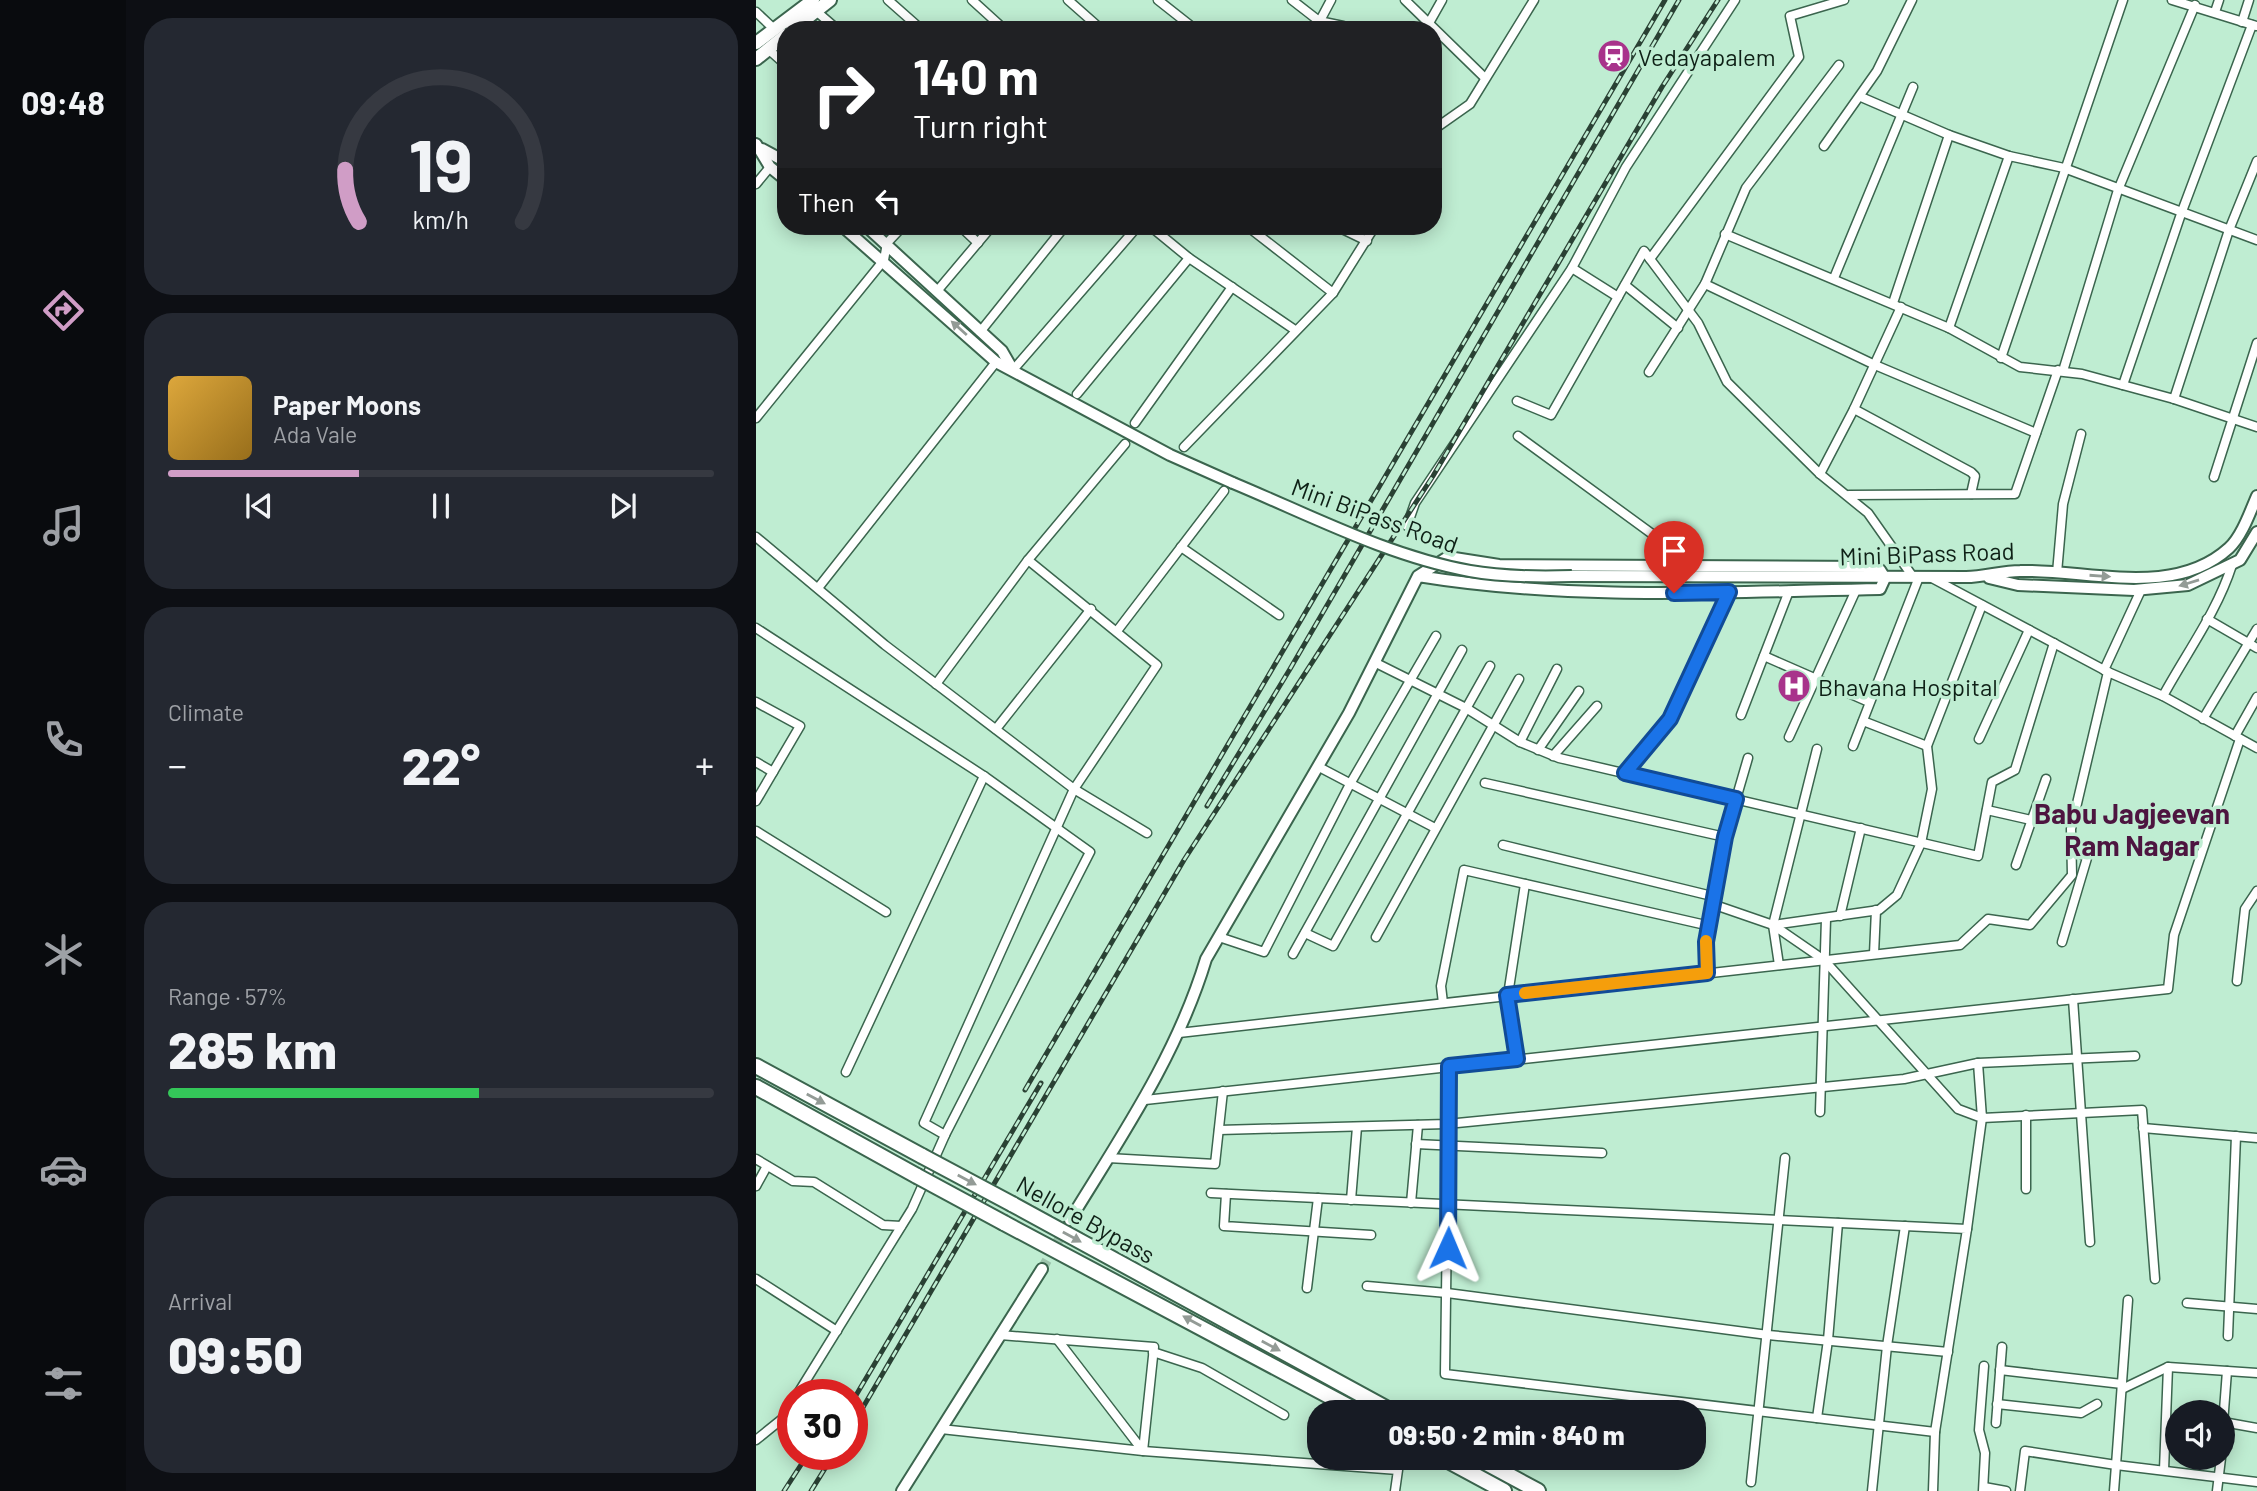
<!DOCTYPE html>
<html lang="en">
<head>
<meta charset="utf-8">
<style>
	body { margin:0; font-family:Barlow,sans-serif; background:#242831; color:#f1f3f6; height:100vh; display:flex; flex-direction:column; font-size:26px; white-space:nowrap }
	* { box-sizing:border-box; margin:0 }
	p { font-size:23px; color:#9ea1a6 }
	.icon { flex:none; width:38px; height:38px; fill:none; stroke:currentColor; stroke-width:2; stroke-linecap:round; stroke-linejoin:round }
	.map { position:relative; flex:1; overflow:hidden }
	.drawer { display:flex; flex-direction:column; gap:18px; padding:18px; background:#0d0f14; width:630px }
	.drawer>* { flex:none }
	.top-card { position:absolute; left:21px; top:21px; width:665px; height:214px; border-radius:28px; box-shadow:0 4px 18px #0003; background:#202124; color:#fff; overflow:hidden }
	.buttons { position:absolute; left:1409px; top:1400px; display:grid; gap:14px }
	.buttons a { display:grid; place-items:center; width:70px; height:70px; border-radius:50%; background:#171b24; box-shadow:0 4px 18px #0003; font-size:35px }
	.speed { position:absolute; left:21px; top:1379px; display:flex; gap:14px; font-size:35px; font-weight:700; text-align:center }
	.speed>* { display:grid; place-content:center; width:91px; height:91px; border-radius:50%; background:#171b24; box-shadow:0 4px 18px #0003; line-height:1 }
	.speed .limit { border:10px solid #d22; background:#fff; color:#111 }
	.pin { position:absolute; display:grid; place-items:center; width:60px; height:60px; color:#fff; margin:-72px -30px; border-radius:50% 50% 50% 0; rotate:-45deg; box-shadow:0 0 7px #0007 }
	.pin .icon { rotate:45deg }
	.me { position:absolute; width:77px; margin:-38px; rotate:1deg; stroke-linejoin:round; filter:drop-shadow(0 0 5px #0008) }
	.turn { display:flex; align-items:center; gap:24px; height:147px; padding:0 21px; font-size:32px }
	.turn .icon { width:91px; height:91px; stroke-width:2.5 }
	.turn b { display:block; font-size:49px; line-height:60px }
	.then { display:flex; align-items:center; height:66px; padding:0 21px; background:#0003; gap:14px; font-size:26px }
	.big { font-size:52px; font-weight:800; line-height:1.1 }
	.drawer .widget { flex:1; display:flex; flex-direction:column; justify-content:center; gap:10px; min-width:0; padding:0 24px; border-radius:28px; background:#242831 }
	.drawer .dial { align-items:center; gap:0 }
	.dial svg { height:182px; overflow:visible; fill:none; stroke:#363941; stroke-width:7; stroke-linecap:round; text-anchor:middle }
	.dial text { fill:#f1f3f6; stroke:none }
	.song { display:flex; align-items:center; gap:21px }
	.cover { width:84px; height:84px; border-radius:10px; background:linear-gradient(135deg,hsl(40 70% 55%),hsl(40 70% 35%)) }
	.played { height:7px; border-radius:4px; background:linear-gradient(90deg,#d09dc6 35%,#363941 35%) }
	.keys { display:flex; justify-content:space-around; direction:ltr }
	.heat { display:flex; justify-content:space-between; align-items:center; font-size:38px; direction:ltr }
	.charge { height:10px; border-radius:5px; background:linear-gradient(90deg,#34c759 57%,#363941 0) }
	.trip { position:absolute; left:551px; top:1400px; width:399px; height:70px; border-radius:28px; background:#171b24; box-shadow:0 4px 18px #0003; font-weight:800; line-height:70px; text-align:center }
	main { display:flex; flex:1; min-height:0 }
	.menu { display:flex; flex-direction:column; width:126px; justify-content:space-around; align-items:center; background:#090b0e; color:#9ea1a6 }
	.menu .icon { width:49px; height:49px }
	.menu .selected { color:#d09dc6 }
	.menu b { font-size:32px; color:#f1f3f6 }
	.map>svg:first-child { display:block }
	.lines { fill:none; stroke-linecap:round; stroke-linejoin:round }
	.tertiary-tunnel { stroke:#9cc4ac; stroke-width:10; stroke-dasharray:10 5; stroke-linecap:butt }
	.minor-casing { stroke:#3b654e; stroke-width:11 }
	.tertiary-casing { stroke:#3b654e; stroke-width:14 }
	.secondary-casing { stroke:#3b654e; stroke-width:16 }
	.trunk-casing { stroke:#3b654e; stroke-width:18 }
	.minor { stroke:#fff; stroke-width:8 }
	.tertiary { stroke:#fff; stroke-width:10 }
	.secondary { stroke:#fff; stroke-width:12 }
	.trunk { stroke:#fff; stroke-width:14 }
	.rail-casing { stroke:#2a4134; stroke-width:5 }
	.rail { stroke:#bfedd2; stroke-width:2.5; stroke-dasharray:8; stroke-linecap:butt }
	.tertiary-bridge-casing { stroke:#3b654e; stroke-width:14; stroke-linecap:butt }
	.trunk-bridge-casing { stroke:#3b654e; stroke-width:18; stroke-linecap:butt }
	.tertiary-bridge { stroke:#fff; stroke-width:10 }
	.trunk-bridge { stroke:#fff; stroke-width:14 }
	.oneway { fill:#939b96 }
	.route-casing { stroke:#114b97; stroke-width:18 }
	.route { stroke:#1a73e8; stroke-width:12 }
	.slow { stroke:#f59e0b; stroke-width:12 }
	.labels { text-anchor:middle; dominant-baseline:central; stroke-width:7; stroke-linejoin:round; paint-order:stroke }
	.poi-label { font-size:24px; fill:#0e2016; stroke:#bfedd2; text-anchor:start }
	.street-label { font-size:24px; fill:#0e2016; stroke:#bfedd2 }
	.quarter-label { font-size:28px; font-weight:bold; fill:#4d1540; stroke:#bfedd2 }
</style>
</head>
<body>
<main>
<nav class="menu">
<b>09:48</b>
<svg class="icon selected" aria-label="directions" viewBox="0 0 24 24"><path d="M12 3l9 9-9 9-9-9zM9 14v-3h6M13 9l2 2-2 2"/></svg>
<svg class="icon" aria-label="music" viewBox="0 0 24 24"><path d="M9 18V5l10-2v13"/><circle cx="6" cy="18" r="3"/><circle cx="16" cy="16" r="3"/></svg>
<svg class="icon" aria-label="phone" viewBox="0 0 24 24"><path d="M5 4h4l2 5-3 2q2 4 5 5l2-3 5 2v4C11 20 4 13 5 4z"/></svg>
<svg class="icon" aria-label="climate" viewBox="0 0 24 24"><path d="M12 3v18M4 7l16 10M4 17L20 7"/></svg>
<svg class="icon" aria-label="car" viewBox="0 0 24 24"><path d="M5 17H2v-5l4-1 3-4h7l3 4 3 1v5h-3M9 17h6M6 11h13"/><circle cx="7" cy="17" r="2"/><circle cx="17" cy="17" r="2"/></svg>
<svg class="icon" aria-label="filters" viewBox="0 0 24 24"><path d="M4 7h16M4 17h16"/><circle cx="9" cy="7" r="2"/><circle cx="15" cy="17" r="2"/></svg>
</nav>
<section class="drawer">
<div class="widget dial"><svg viewBox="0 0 100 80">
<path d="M14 69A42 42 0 1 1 86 69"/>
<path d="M14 69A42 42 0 0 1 8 46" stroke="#d09dc6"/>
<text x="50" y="56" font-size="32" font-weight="700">19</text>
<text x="50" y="72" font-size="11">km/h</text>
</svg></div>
<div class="widget">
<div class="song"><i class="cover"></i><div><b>Paper Moons</b><p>Ada Vale</p></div></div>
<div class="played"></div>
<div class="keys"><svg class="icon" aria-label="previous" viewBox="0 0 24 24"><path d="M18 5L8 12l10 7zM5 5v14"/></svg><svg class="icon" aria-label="pause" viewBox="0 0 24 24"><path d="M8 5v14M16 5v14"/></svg><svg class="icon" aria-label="next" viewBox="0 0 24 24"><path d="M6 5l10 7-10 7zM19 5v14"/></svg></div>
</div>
<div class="widget"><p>Climate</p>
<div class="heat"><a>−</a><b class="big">22°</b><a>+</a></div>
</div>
<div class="widget"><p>Range · 57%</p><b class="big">285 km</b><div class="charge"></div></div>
<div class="widget"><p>Arrival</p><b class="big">09:50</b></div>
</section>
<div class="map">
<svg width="1501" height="1491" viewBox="0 0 1501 1491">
	<rect width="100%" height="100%" fill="#bfedd2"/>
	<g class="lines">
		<path class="tertiary-tunnel" d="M286 1269 311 1225"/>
		<defs>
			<g id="minor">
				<path d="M132 0 166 30"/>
				<path d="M216 0 249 30"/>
				<path d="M312 0 346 30"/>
				<path d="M402 0 440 30"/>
				<path d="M536 0 563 21 587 26 591 30"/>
				<path d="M649 0 729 78"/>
				<path d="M1416 0 1500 26"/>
				<path d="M60 11 82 30"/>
				<path d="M0 12 17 28"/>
				<path d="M1459 12 1463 0"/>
				<path d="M1486 22 1493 0"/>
				<path d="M673 23 686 0"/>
				<path d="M559 30 575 0"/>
				<path d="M12 49 30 65"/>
				<path d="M1105 97 1193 135 1253 156 1308 168 1501 240"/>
				<path d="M677 130 714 104 778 0"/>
				<path d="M1068 146 1121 71 1156 0"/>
				<path d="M0 184 14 167"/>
				<path d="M204 226 222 243"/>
				<path d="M394 226 433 258 539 330"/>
				<path d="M491 226 577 293"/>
				<path d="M580 226 611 241"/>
				<path d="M969 234 1193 328 1264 367 1326 374 1418 399 1501 427"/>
				<path d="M894 259 1043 57 1034 16 1088 0"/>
				<path d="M816 268 862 297"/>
				<path d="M1078 278 1157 87"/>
				<path d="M949 284 1119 365 1280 433"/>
				<path d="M869 285 922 328"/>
				<path d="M182 290 236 226"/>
				<path d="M1137 303 1193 135"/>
				<path d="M1193 328 1253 156"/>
				<path d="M224 332 309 226"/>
				<path d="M1245 358 1367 0"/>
				<path d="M257 370 382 226"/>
				<path d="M1307 371 1362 190 1439 5"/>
				<path d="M893 372 949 284 990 188 1083 65"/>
				<path d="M1367 385 1425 214 1496 25"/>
				<path d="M321 394 433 258"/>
				<path d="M1418 399 1473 230 1501 161"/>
				<path d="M761 401 795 415 888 251 942 323 971 382 1064 474 1112 513 1157 577"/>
				<path d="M1098 409 1215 472 1219 476 1215 494"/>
				<path d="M0 418 128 260 131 243 147 226"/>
				<path d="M379 423 476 287"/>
				<path d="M762 436 940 566"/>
				<path d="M428 447 577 293 619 226"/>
				<path d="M1064 474 1098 409 1145 307"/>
				<path d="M1458 477 1501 343"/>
				<path d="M1093 495 1259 494 1302 370"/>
				<path d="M651 526 659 503 816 268 870 167 979 0"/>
				<path d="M0 537 129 645 318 789 391 833"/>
				<path d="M425 547 523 615"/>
				<path d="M1301 573 1307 504 1325 434"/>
				<path d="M1174 577 1352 672 1407 696C1431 652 1461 612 1476 565"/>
				<path d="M62 588 240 362"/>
				<path d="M1451 619 1501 648"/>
				<path d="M0 628 228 776 334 852 189 1135"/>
				<path d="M361 631 468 491"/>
				<path d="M1008 656 1113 702"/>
				<path d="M620 663 710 708 764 742 803 758 1222 856 1236 782 1259 770 1298 643"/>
				<path d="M1348 670 1385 590"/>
				<path d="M180 684 272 560 369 444"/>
				<path d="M1407 696 1501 748"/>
				<path d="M0 702 44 726 0 801"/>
				<path d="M985 715 1033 591"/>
				<path d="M1447 719 1501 629"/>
				<path d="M1107 721 1171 746"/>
				<path d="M240 729 335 609"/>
				<path d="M1479 736 1501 697"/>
				<path d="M1033 737 1100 590"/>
				<path d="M1223 739 1273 630"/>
				<path d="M764 742 801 669"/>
				<path d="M1097 746 1163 577"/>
				<path d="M782 750 823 691"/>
				<path d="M797 756 841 706"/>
				<path d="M0 762 17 772"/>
				<path d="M563 767 679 828"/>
				<path d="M869 773 914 720 973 592"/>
				<path d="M729 783 969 837"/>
				<path d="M1231 810 1275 820"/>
				<path d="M0 831 130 912"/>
				<path d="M747 845 960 897"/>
				<path d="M1260 865 1290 779"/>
				<path d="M959 905 1017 925 1123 910 1141 895 1165 843 1176 789 1171 746 1226 605"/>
				<path d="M1084 916 1105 828"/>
				<path d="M1017 925 1068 960 1202 1109 1226 1118 1211 1229"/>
				<path d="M549 933 577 946 734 666"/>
				<path d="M463 937 508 952 594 784 680 636"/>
				<path d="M620 937 763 679"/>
				<path d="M1306 942 1331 858 1316 847"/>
				<path d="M537 954 706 650"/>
				<path d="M1118 954 1120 910"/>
				<path d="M1023 965 1017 925 1061 749"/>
				<path d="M951 973 950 942 969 837 992 758"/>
				<path d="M1481 981 1489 909 1501 891"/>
				<path d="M1317 999 1334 1242"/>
				<path d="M687 1003 685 986 708 870 954 926"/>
				<path d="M423 1033 1204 945 1232 919 1274 925 1316 875 1315 829 1352 672"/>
				<path d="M761 1059 752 995 769 884"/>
				<path d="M1222 1063 1226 1118 1386 1110 1399 1279"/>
				<path d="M693 1066 689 1374 1179 1432"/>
				<path d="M90 1072 228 776"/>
				<path d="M389 1100 1412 989 1418 935 1484 739"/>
				<path d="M1064 1112 1070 919"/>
				<path d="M1387 1128 1501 1138"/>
				<path d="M463 1130 691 1124 1148 1079 1222 1063 1379 1056"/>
				<path d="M660 1144 846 1153"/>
				<path d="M352 1158 459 1164 467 1091"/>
				<path d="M0 1159 37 1181 58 1182 127 1225 145 1226"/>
				<path d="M0 1186 11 1166"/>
				<path d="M1270 1189V1115"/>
				<path d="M455 1193 1211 1229 1179 1432 1177 1491"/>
				<path d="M470 1194 468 1226 615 1235"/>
				<path d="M595 1200 601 1127"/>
				<path d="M655 1203 662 1125"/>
				<path d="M0 1279 81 1331"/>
				<path d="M611 1286 691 1293 1012 1335 1192 1352"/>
				<path d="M551 1288 562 1198"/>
				<path d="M1372 1300 1360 1465 1501 1482"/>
				<path d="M1431 1303 1501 1309"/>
				<path d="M1472 1336 1480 1136"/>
				<path d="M301 1339 387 1451 642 1470 639 1491"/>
				<path d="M397 1352 446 1368 528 1415"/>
				<path d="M1244 1370 1366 1384"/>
				<path d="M1366 1389 1412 1367 1501 1373"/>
				<path d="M41 1395 156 1209 189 1135 168 1123 300 829 318 789 401 665 272 560"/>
				<path d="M1241 1404 1325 1413 1341 1404"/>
				<path d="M1061 1418 1072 1340 1082 1223"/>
				<path d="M1467 1422 1501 1428"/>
				<path d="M1240 1423 1246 1347"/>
				<path d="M185 1429 387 1451 398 1347 244 1335"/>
				<path d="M1466 1437 1471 1371"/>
				<path d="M0 1440 26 1419 37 1402"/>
				<path d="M1408 1470 1412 1367"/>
				<path d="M995 1482 1029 1158"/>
				<path d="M1228 1487 1250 1491"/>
				<path d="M1116 1491 1131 1346 1149 1226"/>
				<path d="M1227 1491 1229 1453 1223 1430 1228 1366"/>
				<path d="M1264 1491 1269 1451 1360 1465 1358 1491"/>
				<path d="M1461 1491 1465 1458"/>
			</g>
			<g id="tertiary">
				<path d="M0 144 14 167 30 180"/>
				<path d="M6 149 30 162"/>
				<path d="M86 226 240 362 414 455 477 483"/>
				<path d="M110 226 246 351 257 370"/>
				<path d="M816 576 1210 577C1228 577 1246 571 1264 571 1331 569 1417 599 1473 548 1486 536 1494 512 1501 496"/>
				<path d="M1233 578 1262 585 1378 590 1432 585 1484 560 1501 532"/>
				<path d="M314 1220C366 1135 421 1055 450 959L593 713 662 576 692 557 743 565 1115 567 1124 570 1129 578 1124 589C970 592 815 601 662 576"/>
				<path d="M146 1491 286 1269"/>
			</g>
			<g id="secondary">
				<path d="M36 30 74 0"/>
				<path d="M0 43 57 0"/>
				<path d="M0 59 30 35"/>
			</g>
			<g id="trunk">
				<path d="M0 1066 166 1156"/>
				<path d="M0 1087 161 1176"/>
				<path d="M256 1204 637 1412"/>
				<path d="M248 1223 603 1412"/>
				<path d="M687 1458 748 1491"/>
				<path d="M721 1458 782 1491"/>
			</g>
		</defs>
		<use href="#minor" class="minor-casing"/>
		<use href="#tertiary" class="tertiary-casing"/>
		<use href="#secondary" class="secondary-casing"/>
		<use href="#trunk" class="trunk-casing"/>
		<use href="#minor" class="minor"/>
		<use href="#tertiary" class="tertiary"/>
		<use href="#secondary" class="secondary"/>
		<use href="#trunk" class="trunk"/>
		<defs>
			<g id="rail">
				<path d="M451 806 534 669 923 0"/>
				<path d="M269 1090 909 0"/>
				<path d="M96 1402 285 1083"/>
				<path d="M96 1426 428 860 677 476 906 87 962 0"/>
				<path d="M28 1491 52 1454"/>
				<path d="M55 1491 78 1454"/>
			</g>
		</defs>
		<use href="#rail" class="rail-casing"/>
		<use href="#rail" class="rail"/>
		<defs>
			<path id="tertiary-bridge" d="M477 483C554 515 632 556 714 571 747 577 782 577 816 576"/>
			<g id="trunk-bridge">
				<path d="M166 1156 256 1204"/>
				<path d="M161 1176 248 1223"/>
			</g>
		</defs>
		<use href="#tertiary-bridge" class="tertiary-bridge-casing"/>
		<use href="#trunk-bridge" class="trunk-bridge-casing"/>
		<use href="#tertiary-bridge" class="tertiary-bridge"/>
		<use href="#trunk-bridge" class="trunk-bridge"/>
	</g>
	<defs><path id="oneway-solid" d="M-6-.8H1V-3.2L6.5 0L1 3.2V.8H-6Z" transform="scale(1.75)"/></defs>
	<g class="oneway">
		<use href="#oneway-solid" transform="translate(203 328) rotate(-138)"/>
		<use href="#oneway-solid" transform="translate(1344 576) rotate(4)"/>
		<use href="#oneway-solid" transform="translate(1433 583) rotate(163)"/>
		<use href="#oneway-solid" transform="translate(60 1099) rotate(28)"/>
		<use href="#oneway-solid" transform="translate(211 1180) rotate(28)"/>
		<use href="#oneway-solid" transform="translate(316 1237) rotate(29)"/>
		<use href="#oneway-solid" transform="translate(436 1321) rotate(-151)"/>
		<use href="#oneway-solid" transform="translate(515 1346) rotate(28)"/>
	</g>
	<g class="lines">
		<defs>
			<path id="route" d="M692 1248 693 1066 761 1059 751 995 951 973 950 942 969 837 980 799 869 773 914 719 973 592 918 593"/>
		</defs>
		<use href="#route" class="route-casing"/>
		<use href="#route" class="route"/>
		<path class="slow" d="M769 993 951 973 950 941"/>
	</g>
	<defs>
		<symbol id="station-disc" viewBox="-11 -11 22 22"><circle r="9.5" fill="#a8338b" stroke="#bfedd2"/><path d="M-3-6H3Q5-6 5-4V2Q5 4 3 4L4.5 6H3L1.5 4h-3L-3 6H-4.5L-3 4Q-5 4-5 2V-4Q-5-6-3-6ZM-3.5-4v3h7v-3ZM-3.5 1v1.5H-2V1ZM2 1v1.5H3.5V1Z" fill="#fff"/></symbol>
		<symbol id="hospital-disc" viewBox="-11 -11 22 22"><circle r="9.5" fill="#a8338b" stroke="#bfedd2"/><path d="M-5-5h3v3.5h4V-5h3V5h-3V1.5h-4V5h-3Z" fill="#fff"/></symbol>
	</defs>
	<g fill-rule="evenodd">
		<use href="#station-disc" x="839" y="37" width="38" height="38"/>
		<use href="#hospital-disc" x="1019" y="667" width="38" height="38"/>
	</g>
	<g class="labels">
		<g class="poi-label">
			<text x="882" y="56">Vedayapalem</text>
			<text x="1062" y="686">Bhavana Hospital</text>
		</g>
		<g class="street-label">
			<text transform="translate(619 515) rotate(20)">Mini BiPass Road</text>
			<text transform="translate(1171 553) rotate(-2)">Mini BiPass Road</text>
			<text transform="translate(330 1219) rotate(29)">Nellore Bypass</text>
		</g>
		<g class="quarter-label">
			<text x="1376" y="813">Babu Jagjeevan<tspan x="1376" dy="32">Ram Nagar</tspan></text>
		</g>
	</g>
</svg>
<div class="buttons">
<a><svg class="icon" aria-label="sound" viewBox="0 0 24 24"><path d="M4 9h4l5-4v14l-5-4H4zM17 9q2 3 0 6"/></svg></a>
</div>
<div class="speed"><div class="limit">30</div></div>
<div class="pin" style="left:918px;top:593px;background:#d93025"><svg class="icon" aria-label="arrive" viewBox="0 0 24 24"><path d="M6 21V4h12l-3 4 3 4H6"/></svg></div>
<svg class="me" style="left:692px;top:1248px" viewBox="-20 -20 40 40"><path d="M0-17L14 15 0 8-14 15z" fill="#1a73e8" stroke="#fff" stroke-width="4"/></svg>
<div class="trip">09:50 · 2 min · 840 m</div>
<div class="top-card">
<div class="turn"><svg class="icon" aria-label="right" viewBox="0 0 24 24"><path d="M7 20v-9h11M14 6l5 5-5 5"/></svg><div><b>140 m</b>Turn right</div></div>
<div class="then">Then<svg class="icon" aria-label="left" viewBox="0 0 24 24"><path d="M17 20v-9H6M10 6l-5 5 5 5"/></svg></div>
</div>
</div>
</main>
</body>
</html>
